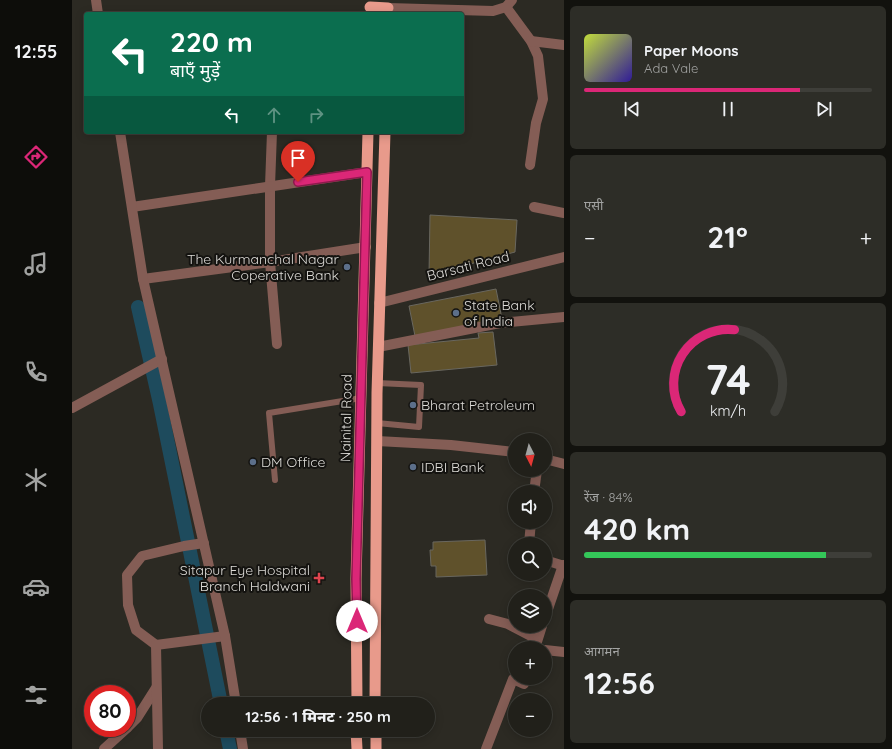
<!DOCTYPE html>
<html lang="hi">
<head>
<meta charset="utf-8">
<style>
	body { margin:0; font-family:Quicksand,"Noto Sans Devanagari",sans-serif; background:#2d2d27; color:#f1f3f6; height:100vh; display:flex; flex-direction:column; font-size:15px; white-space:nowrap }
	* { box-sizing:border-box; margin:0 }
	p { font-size:13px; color:#a2a3a2 }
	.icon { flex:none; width:22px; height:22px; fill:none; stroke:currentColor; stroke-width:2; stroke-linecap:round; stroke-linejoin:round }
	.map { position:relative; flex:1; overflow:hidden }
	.side { display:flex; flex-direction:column; gap:6px; padding:6px; background:#12120e; width:328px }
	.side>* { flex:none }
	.hud { position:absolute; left:12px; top:12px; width:380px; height:122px; border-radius:4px; box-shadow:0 2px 10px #0003,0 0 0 1px #3e3e39; background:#0b6e4f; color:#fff; overflow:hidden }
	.needle { width:26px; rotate:174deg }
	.tools { position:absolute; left:436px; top:433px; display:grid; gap:8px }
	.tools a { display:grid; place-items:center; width:44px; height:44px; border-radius:50%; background:#21201a; box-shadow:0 2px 10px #0003,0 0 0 1px #3e3e39; font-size:20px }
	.speed { position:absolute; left:12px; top:685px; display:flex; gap:8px; font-size:20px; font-weight:700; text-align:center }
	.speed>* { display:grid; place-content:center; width:52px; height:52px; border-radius:50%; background:#21201a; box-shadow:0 2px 10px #0003,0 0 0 1px #3e3e39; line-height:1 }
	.speed .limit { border:6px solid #d22; background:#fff; color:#111 }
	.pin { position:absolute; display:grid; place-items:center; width:34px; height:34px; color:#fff; margin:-41px -17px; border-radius:50% 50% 50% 0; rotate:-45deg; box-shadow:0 0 4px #0007 }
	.pin .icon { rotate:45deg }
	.me { position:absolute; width:44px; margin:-22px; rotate:0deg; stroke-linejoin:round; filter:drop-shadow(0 0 3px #0008) }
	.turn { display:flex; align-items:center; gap:14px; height:84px; padding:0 20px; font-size:18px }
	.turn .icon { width:52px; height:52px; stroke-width:2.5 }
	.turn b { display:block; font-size:28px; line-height:34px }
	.lanes { display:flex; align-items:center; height:38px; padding:0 20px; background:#0003; justify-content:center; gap:20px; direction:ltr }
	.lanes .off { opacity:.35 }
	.big { font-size:30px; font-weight:800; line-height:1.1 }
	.side .widget { flex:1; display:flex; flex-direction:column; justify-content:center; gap:6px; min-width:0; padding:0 14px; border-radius:6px; background:#2d2d27 }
	.side .dial { align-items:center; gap:0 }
	.dial svg { height:104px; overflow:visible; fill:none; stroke:#3e3e39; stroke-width:7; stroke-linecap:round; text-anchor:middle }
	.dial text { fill:#f1f3f6; stroke:none }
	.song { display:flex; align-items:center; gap:12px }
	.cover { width:48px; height:48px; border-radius:6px; background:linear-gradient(135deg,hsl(70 70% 55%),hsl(250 70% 35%)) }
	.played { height:4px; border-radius:2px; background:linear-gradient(90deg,#db2777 75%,#3e3e39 75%) }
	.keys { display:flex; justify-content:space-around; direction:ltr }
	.heat { display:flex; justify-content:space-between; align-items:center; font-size:22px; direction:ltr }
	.charge { height:6px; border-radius:3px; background:linear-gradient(90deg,#34c759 84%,#3e3e39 0) }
	.trip { position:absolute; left:129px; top:697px; width:234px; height:40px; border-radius:20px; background:#21201a; box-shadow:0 2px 10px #0003,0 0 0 1px #3e3e39; font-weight:800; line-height:40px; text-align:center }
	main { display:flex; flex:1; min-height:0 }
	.tabs { display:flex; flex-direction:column; width:72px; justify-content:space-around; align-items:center; background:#0d0d0a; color:#a2a3a2 }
	.tabs .icon { width:28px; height:28px }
	.tabs .selected { color:#db2777 }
	.tabs b { font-size:18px; color:#f1f3f6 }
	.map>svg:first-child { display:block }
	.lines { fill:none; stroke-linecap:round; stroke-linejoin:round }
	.canal { stroke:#1e4b5d; stroke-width:14 }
	.building { fill:#5f512b; stroke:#69675f }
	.service { stroke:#845d55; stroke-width:6 }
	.minor { stroke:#845d55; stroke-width:10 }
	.tertiary { stroke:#845d55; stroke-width:10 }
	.trunk { stroke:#e89a8b; stroke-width:11 }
	.route-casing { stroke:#8e194d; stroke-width:10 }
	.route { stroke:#db2777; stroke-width:7 }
	.service-dot { fill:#5c6f8a; stroke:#141310; stroke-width:1.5 }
	.health-dot { fill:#e0444e; stroke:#141310; stroke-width:1.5 }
	.labels { text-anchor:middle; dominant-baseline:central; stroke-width:4; stroke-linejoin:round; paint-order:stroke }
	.poi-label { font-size:14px; fill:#dddbd7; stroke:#141310; text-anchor:start }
	.street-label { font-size:14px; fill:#dddbd7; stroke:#141310 }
</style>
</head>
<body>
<main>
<nav class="tabs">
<b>12:55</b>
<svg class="icon selected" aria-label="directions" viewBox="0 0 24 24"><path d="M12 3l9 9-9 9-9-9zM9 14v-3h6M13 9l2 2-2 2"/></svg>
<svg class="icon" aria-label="music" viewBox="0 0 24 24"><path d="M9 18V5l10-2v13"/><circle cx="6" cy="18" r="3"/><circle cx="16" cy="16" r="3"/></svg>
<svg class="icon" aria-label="phone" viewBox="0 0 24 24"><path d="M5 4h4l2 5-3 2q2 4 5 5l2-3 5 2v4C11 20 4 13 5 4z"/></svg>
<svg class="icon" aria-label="climate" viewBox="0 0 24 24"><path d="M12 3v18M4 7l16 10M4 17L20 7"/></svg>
<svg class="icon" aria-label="car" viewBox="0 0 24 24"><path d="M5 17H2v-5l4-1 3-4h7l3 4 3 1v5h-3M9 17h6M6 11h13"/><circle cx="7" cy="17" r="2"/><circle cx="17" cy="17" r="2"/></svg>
<svg class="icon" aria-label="filters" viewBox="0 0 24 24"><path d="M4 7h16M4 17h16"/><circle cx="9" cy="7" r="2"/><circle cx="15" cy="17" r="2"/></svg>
</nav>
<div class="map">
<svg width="492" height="749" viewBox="0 0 492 749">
	<rect width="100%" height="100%" fill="#2c2a23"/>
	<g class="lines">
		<g class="canal">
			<path d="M66 307 88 404 149 704"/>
			<path d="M154 730 158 749"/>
		</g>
	</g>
	<g class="building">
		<path d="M358 215 445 220 443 252 357 275Z"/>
		<path d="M424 289 430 319 343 336 337 306Z"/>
		<path d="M421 332 425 365 339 373 336 345 407 338 406 333Z"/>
		<path d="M413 540 415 575 364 577V566H359L358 550H361V542Z"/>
	</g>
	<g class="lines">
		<g class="service">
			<path d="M305 423 347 427 349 385 305 383"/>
			<path d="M203 480 197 413 289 398"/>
		</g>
		<g class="minor">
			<path d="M434 7 459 41 466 56 471 99 464 123 458 165"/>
			<path d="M316 8 421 11 434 7 440 0"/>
			<path d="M459 41 492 45"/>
			<path d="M200 132 198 186V262L205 344"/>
			<path d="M60 207 295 172"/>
			<path d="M462 207 492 213"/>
			<path d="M71 279 198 262 294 247"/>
			<path d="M306 347 428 323 492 317"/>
			<path d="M0 408 90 359"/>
			<path d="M305 441 379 445 443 452"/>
			<path d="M473 459 492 464"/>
			<path d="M462 492 465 470"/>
			<path d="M457 544 459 522"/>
			<path d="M473 560 492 566"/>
			<path d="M473 618 491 565"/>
			<path d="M417 619 436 624 459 636 464 645 463 648"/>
			<path d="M84 645 64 630 56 605 55 575 70 556 112 546 132 543"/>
			<path d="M464 645 470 626"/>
			<path d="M473 650 492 652"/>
			<path d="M55 728 65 718 84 688"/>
			<path d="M32 749 55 728"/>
			<path d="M86 749 84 645 153 636"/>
			<path d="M414 749 441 679 452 684 453 678"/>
		</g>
		<g class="tertiary">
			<path d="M24 0 26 14"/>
			<path d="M48 132 71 279 153 636 164 704"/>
			<path d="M307 303 492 257"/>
			<path d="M168 730 171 749"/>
		</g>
		<g class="trunk">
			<path d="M298 7 316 8"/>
			<path d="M285 704 284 579 296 132"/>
			<path d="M303 704 305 393 313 132"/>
			<path d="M284 730 285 749"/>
			<path d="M304 730V749"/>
		</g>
	</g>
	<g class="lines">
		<defs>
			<path id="route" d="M226 182 295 172 284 579 285 621"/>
		</defs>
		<use href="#route" class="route-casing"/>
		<use href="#route" class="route"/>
	</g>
	<g class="service-dot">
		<circle cx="275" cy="267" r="4"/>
		<circle cx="384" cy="313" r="4"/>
		<circle cx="341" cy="405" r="4"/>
		<circle cx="181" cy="462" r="4"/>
		<circle cx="341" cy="467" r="4"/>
	</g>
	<path class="health-dot" d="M245 572h4v4h4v4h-4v4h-4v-4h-4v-4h4z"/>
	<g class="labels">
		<g class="poi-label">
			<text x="267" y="259" text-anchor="end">The Kurmanchal Nagar<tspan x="267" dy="16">Coperative Bank</tspan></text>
			<text x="392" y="305">State Bank<tspan x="392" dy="16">of India</tspan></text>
			<text x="349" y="405">Bharat Petroleum</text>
			<text x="189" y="462">DM Office</text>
			<text x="349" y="467">IDBI Bank</text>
			<text x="238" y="570" text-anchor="end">Sitapur Eye Hospital<tspan x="238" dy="16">Branch Haldwani</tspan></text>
		</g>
		<g class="street-label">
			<text transform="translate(396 266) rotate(-14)">Barsati Road</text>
			<text transform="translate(274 418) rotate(-89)">Nainital Road</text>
		</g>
	</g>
</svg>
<div class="tools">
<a><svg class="needle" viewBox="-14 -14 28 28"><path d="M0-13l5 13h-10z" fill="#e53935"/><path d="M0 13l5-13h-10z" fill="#a2a3a2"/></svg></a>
<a><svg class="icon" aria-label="sound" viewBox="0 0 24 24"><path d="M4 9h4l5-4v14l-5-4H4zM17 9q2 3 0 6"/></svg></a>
<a><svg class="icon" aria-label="search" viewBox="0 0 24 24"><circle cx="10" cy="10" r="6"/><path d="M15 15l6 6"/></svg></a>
<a><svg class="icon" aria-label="layers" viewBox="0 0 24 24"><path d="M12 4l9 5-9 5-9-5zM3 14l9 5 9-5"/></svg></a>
<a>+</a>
<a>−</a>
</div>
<div class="speed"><div class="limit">80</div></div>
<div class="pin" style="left:226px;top:182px;background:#d93025"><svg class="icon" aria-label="arrive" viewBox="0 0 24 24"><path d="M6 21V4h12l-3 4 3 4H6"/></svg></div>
<svg class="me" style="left:285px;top:621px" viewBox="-20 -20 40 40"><circle r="19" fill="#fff"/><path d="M0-13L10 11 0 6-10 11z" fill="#db2777"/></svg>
<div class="trip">12:56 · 1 मिनट · 250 m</div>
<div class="hud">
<div class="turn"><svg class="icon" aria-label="left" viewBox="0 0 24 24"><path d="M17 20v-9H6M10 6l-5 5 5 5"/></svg><div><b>220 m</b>बाएँ मुड़ें</div></div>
<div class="lanes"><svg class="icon" aria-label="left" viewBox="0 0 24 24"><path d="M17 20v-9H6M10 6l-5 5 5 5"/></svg><svg class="icon off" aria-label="ahead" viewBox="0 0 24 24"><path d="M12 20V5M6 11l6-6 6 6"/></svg><svg class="icon off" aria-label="right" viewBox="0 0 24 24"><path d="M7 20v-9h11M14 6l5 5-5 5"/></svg></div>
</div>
</div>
<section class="side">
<div class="widget">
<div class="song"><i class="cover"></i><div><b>Paper Moons</b><p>Ada Vale</p></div></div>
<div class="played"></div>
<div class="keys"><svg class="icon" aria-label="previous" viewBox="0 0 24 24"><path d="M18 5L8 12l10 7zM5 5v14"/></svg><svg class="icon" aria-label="pause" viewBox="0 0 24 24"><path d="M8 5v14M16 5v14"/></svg><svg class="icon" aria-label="next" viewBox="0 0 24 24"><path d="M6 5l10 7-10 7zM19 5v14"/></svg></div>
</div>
<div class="widget"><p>एसी</p>
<div class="heat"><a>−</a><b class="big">21°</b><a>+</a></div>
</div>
<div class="widget dial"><svg viewBox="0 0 100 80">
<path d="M14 69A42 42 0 1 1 86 69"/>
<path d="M14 69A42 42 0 0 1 55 6" stroke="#db2777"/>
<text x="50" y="56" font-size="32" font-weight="700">74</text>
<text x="50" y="72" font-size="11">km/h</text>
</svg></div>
<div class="widget"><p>रेंज · 84%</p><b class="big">420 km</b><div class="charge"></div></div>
<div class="widget"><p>आगमन</p><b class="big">12:56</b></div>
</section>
</main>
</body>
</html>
